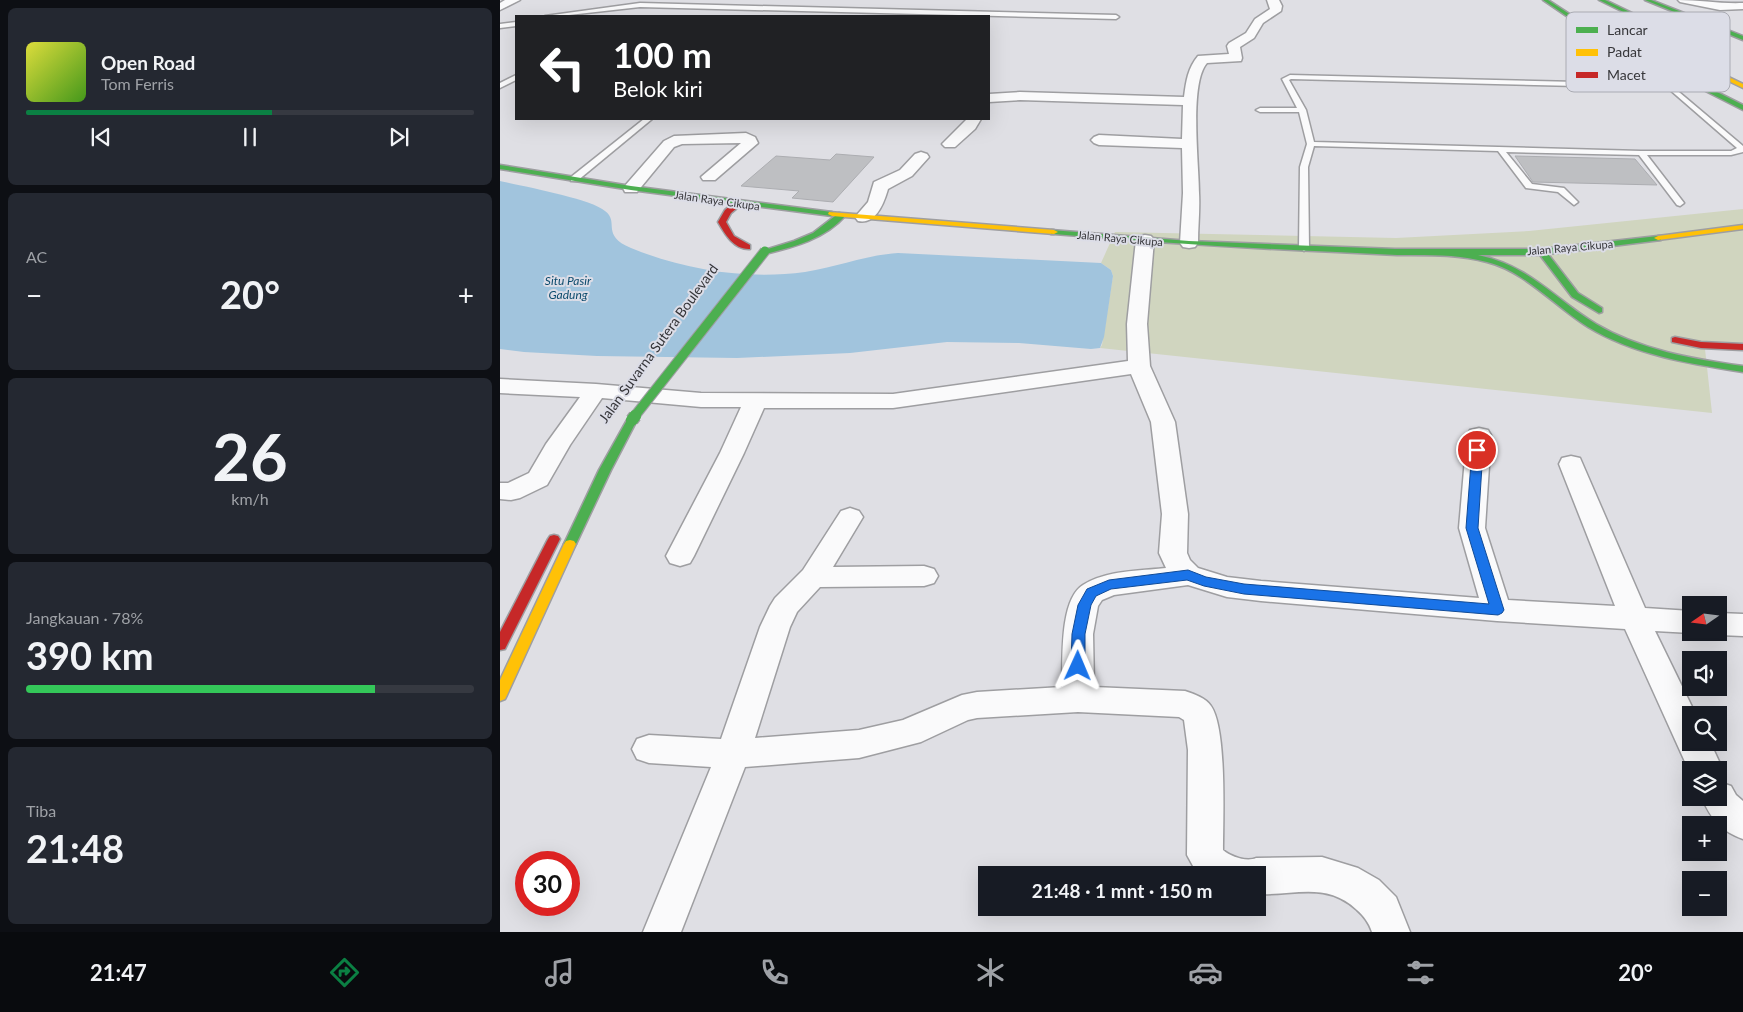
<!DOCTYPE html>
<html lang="id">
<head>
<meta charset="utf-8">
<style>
	body { margin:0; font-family:Lato,sans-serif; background:#242831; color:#f1f3f6; height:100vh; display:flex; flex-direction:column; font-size:19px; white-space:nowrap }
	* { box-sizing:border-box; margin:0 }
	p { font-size:16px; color:#9ea1a6 }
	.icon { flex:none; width:28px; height:28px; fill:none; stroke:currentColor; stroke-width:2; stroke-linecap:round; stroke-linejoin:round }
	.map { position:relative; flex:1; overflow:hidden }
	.details { display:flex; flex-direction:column; gap:8px; padding:8px; background:#0d0f14; width:500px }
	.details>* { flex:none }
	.top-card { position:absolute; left:15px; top:15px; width:475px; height:105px; border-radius:0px; box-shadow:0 5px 20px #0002; background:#202124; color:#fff; overflow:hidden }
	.needle { width:32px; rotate:256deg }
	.buttons { position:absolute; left:1182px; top:596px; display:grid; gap:10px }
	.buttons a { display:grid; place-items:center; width:45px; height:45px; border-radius:0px; background:#171b24; box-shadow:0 5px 20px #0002; font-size:25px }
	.speed { position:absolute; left:15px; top:851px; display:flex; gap:10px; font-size:25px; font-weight:700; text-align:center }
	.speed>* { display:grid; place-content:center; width:65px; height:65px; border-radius:50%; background:#171b24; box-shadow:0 5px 20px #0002; line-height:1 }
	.speed .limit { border:8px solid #d22; background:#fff; color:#111 }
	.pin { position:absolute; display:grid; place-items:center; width:42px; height:42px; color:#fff; margin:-21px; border:2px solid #fff; border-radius:50%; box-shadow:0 1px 5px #0007 }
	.me { position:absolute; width:55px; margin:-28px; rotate:1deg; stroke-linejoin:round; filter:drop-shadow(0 0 4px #0008) }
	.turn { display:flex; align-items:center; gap:18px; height:105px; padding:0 15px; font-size:22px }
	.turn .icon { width:65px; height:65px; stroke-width:2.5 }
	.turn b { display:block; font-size:35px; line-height:42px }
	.big { font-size:38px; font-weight:700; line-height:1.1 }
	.details .tile { flex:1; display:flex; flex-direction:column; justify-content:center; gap:8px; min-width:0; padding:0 18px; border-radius:8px; background:#242831 }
	.details .dial { align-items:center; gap:0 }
	.dial b { font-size:65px; line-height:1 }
	.song { display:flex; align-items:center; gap:15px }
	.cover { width:60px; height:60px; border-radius:8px; background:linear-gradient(135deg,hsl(60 70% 55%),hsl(100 70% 35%)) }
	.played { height:5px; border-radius:2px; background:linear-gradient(90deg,#0b8043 55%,#363941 55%) }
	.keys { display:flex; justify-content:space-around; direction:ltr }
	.heat { display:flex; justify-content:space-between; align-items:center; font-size:28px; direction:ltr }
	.charge { height:8px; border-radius:4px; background:linear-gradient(90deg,#34c759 78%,#363941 0) }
	.trip { position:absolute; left:478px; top:866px; width:288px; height:50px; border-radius:0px; background:#171b24; box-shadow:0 5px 20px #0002; font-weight:700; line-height:50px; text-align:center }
	.tabs { display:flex; height:80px; justify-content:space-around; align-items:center; background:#090b0e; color:#9ea1a6 }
	.tabs .icon { width:35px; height:35px }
	.tabs .on { color:#0b8043 }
	.tabs b { font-size:22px; color:#f1f3f6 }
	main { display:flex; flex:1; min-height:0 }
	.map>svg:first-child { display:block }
	.green { fill:#d0d5bf }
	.water { fill:#a1c4dd }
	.building { fill:#bebfc2; stroke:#acadb1 }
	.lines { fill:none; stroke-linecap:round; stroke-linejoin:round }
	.lane-casing { stroke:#9e9ea1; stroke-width:3 }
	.street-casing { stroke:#9e9ea1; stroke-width:3 }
	.fast-casing { stroke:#9e9ea1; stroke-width:3 }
	.slow-casing { stroke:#9e9ea1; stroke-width:3 }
	.jam-casing { stroke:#9e9ea1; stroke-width:3 }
	.lane { fill:#fafafb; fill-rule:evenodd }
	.street { fill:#fafafb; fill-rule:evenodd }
	.fast { fill:#4caf50; fill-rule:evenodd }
	.slow { fill:#ffc107; fill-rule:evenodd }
	.jam { fill:#c62828; fill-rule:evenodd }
	.fast-bridge-far1-casing { stroke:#9e9ea1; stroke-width:11; stroke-linecap:butt }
	.fast-bridge-casing { stroke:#9e9ea1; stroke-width:14; stroke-linecap:butt }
	.fast-bridge-far1 { stroke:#4caf50; stroke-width:9 }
	.fast-bridge { stroke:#4caf50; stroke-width:12 }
	.route { fill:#1a73e8; stroke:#114b97 }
	.labels { text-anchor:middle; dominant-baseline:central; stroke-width:4; stroke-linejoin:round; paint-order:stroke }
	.far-street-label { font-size:11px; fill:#36363a; stroke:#dcdde7 }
	.far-water-label { font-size:12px; font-style:italic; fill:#0c4b6d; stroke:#dcdde7 }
	.street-label { font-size:14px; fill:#36363a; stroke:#dcdde7 }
	.key { fill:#dcdde7; stroke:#aaabb3; stroke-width:1 }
	.key-label { font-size:14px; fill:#36363a }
</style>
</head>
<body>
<main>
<section class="details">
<div class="tile">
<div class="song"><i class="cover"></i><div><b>Open Road</b><p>Tom Ferris</p></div></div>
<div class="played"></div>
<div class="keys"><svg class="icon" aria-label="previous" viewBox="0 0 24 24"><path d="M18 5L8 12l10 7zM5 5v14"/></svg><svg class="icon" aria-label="pause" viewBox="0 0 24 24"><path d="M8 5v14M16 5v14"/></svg><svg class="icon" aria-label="next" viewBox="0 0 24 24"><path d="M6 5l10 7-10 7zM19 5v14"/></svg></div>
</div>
<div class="tile"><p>AC</p>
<div class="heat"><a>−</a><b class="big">20°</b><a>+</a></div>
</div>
<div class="tile dial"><b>26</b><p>km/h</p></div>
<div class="tile"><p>Jangkauan · 78%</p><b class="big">390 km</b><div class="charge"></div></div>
<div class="tile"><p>Tiba</p><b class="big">21:48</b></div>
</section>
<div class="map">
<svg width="1243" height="932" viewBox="0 0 1243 932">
	<rect width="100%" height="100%" fill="#dfdfe4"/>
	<path class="green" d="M1243 209V347L1205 349 1212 413 600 348 602 345 613 276 611 270 601 263 615 232 896 238 1029 231Z"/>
	<path class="water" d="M0 181C21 186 92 199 105 211 120 222 100 235 131 248 185 270 247 280 305 272 337 267 366 255 398 253L601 263 611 270 613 276 604 337 600 348 591 349 519 343 447 342 350 353 237 358 97 356 24 352 0 349Z"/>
	<g class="building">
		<path d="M336 154 374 157 333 202 292 198 299 191 241 186 276 156 330 160Z"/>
		<path d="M1015 156 1135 159 1157 185 1033 182Z"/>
	</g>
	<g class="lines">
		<defs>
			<g id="lane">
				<path d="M140 3 616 15 619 17 616 19 140 7 60 16H45Z"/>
				<path d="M16 22V26L0 28V24Z"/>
				<path d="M16 75V80L0 88V83Z"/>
				<path d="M790 75 1163 84 1173 87 1243 146V152L1231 155H1147L1184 203 1180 206 1177 205 1139 155 1006 152 1032 184 1064 188 1078 202 1074 205 1058 192 1026 188 998 151 814 146 808 167 809 248 804 251 799 248 800 167 807 144 799 112H760L756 110 760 108H797L782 79ZM791 79 1163 88 1169 89 1237 148 1231 151H1141L814 142 806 110 789 80Z"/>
				<path d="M144 119H152L77 181H71V177Z"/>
			</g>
			<g id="street">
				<path d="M5 0H20L0 10V3Z"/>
				<path d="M767 0H779L782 6 781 11 763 23 754 38 740 47 742 58 741 61 707 63C689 83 699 164 699 193 700 209 698 226 698 243L695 247 689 248 683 247 680 243 683 193 682 148 599 145 594 143 591 140 594 137 599 135 682 139 683 105 520 100 489 102V94L520 92 684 97C686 81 688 68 698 56L729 54 727 46 729 43 746 33 755 19 770 9Z"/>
				<path d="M1178 0C1200 0 1221 4 1243 3V9L1220 10 1180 2Z"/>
				<path d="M467 119H481L475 129 455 147H445L442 144Z"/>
				<path d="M246 133 255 137 258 143 215 180H203L201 177 241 143 182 144 174 147 137 192H125L123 188 164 141 174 136Z"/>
				<path d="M421 152 427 154 429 157 412 176 388 189C384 203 376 225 358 221L355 217 368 202 374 182 400 170 415 154Z"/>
				<path d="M645 235 651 236 654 240 647 324 650 366 675 422 688 514 687 553 690 560 698 568 727 577 761 581 979 598 959 528 967 435 970 430 979 428 988 430 991 435 985 528 1008 600 1115 606 1059 464 1062 458 1071 456 1080 458 1145 608 1191 611V632H1193L1191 633 1155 631 1196 715H1191V742H1210L1223 770 1219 779V770H1191V775L1125 629 997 621 761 601 727 597 688 585 614 595 602 600 598 606 593 634 594 687 685 691C694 694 706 698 711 706 727 729 723 819 723 850 731 857 747 862 756 858L822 857 858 868 879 880 896 897 910 932H872C869 923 864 916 857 910 826 881 794 896 756 894V875H698L687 855 688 750 684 720 679 717 578 712 477 718 468 720 421 742 359 758 245 767 181 932H143L211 767 149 763 137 759 132 749 137 739 149 735 221 739 260 627 270 606 275 598 303 570 341 511 350 508 359 511 363 517 333 567 424 566 434 569 438 576 434 583 424 586 320 587 297 612 290 627 255 738 359 730 403 720 462 695 477 692 562 687C563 661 559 600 583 585 607 570 639 571 666 568L659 553 662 514 651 422 631 374 393 408H264L244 453 194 556 190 563 180 566 170 563 166 556 220 453 241 407H201L102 398 70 445 47 485 20 498 11 500 0 499V483H8L29 473 46 444 80 397 0 393V379L96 384 201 393 393 394 628 361 627 324 636 240 639 236Z"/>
				<path d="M1219 613 1243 614V636L1219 635 1211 632H1219Z"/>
				<path d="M1219 782 1231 786 1236 795 1243 801V839C1221 831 1211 819 1202 798H1219Z"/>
			</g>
			<g id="fast">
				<path d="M1043 0H1048L1097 32 1243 105V110L1093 34Z"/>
				<path d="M1099 0H1105L1157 25 1152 26Z"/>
				<path d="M1145 0H1151L1243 36V40Z"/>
				<path d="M0 165 131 186 332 212 336 214 332 216 131 190 0 169Z"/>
				<path d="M339 213 346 215C325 239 294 247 265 254L261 251 294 241 313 233Z"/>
				<path d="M551 230 689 241 895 249H1042L1158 236H1161V240L1048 254 1078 293 1102 308V312L1099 313 1072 297 1040 255H978C1030 266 1053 298 1096 324 1140 350 1193 359 1243 366V372C1191 364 1134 355 1088 327 1054 306 1026 272 987 262 957 254 928 255 897 255 877 254 857 253 837 252 742 248 648 242 554 234H551Z"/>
				<path d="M132 417 137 420 111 470 76 544 74 547H66L64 544 99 470 127 420Z"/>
			</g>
			<g id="slow">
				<path d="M1121 27H1125L1243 84V88L1121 29Z"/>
				<path d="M329 212 554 230 558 232 554 234 332 216 328 214Z"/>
				<path d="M1243 225V229L1158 240 1154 238 1158 236Z"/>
				<path d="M70 540 74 541 76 544 7 695 5 699 0 701V680L64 544 66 541Z"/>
			</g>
			<g id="jam">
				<path d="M236 201 243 203 231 213 226 222 234 236 250 245V249C234 250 225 234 218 222L225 210Z"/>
				<path d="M1175 337 1201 342 1243 344V350L1201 348 1172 342V338Z"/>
				<path d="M54 535 58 536 60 539 5 649 0 650V632L48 539 50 536Z"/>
			</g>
		</defs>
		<use href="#lane" class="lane-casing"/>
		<use href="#street" class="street-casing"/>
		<use href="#fast" class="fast-casing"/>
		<use href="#slow" class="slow-casing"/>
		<use href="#jam" class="jam-casing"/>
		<use href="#lane" class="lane"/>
		<use href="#street" class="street"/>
		<use href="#fast" class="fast"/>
		<use href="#slow" class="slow"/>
		<use href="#jam" class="jam"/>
		<defs>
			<path id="fast-bridge-far1" d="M134 417 265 251"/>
			<path id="fast-bridge" d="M132 420 135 416"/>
		</defs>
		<use href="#fast-bridge-far1" class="fast-bridge-far1-casing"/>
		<use href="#fast-bridge" class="fast-bridge-casing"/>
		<use href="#fast-bridge-far1" class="fast-bridge-far1"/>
		<use href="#fast-bridge" class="fast-bridge"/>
	</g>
	<path class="route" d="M977 447 983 450 978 528 1004 610 1002 613 998 615 744 594 704 586 687 580 611 589 596 596 591 605 585 634V666L583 670 578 672 573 670 571 666 572 634 578 605 587 589 609 580 688 570 706 577 744 584 989 604 966 528 972 450Z"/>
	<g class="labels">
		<g class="far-street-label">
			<text transform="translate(217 200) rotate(8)">Jalan Raya Cikupa</text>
			<text transform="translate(620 238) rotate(5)">Jalan Raya Cikupa</text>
			<text transform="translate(1070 247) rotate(-5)">Jalan Raya Cikupa</text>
		</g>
		<g class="far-water-label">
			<text x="68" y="280">Situ Pasir<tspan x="68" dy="14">Gadung</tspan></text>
		</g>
		<g class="street-label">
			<text transform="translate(158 343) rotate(-54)">Jalan Suvarna Sutera Boulevard</text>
		</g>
	</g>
	<rect x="1066" y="12" width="164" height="80" rx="8" class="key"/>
	<rect x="1076" y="27" width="22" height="6" fill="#4caf50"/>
	<rect x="1076" y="49" width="22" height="7" fill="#ffc107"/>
	<rect x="1076" y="72" width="22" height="6" fill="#c62828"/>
	<g class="key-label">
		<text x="1107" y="35">Lancar</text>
		<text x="1107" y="57">Padat</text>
		<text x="1107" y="80">Macet</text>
	</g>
</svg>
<div class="buttons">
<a><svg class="needle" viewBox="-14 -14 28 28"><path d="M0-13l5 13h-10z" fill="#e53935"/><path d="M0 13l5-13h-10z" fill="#9ea1a6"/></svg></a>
<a><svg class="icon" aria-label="sound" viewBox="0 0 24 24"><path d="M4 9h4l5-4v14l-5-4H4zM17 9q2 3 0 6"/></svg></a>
<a><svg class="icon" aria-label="search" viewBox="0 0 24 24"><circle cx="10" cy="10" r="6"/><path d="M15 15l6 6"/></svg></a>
<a><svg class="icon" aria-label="layers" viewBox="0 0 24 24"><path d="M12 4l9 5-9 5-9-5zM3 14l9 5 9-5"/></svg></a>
<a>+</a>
<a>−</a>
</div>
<div class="speed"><div class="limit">30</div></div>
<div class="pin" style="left:977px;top:450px;background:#d93025"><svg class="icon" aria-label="arrive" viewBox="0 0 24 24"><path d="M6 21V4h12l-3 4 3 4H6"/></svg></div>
<svg class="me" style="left:578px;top:666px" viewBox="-20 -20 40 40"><path d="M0-17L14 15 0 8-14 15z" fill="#1a73e8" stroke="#fff" stroke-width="4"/></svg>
<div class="trip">21:48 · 1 mnt · 150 m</div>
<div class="top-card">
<div class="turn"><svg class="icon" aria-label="left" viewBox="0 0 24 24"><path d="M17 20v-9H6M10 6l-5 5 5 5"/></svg><div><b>100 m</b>Belok kiri</div></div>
</div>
</div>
</main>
<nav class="tabs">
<b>21:47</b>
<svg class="icon on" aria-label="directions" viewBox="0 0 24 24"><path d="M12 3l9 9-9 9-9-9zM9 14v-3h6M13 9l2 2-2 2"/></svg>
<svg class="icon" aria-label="music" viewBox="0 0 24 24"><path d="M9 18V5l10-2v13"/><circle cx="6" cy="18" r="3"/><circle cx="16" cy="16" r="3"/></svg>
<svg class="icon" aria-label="phone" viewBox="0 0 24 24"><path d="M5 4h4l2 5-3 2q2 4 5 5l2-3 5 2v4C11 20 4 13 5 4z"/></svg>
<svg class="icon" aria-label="climate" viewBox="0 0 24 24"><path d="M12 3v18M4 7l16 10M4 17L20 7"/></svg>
<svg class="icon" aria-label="car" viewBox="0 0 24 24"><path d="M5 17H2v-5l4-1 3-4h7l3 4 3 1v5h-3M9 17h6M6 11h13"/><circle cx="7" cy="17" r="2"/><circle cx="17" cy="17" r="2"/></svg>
<svg class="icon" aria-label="filters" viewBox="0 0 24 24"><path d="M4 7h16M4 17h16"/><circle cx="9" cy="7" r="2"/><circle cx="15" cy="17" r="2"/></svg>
<b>20°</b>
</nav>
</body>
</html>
